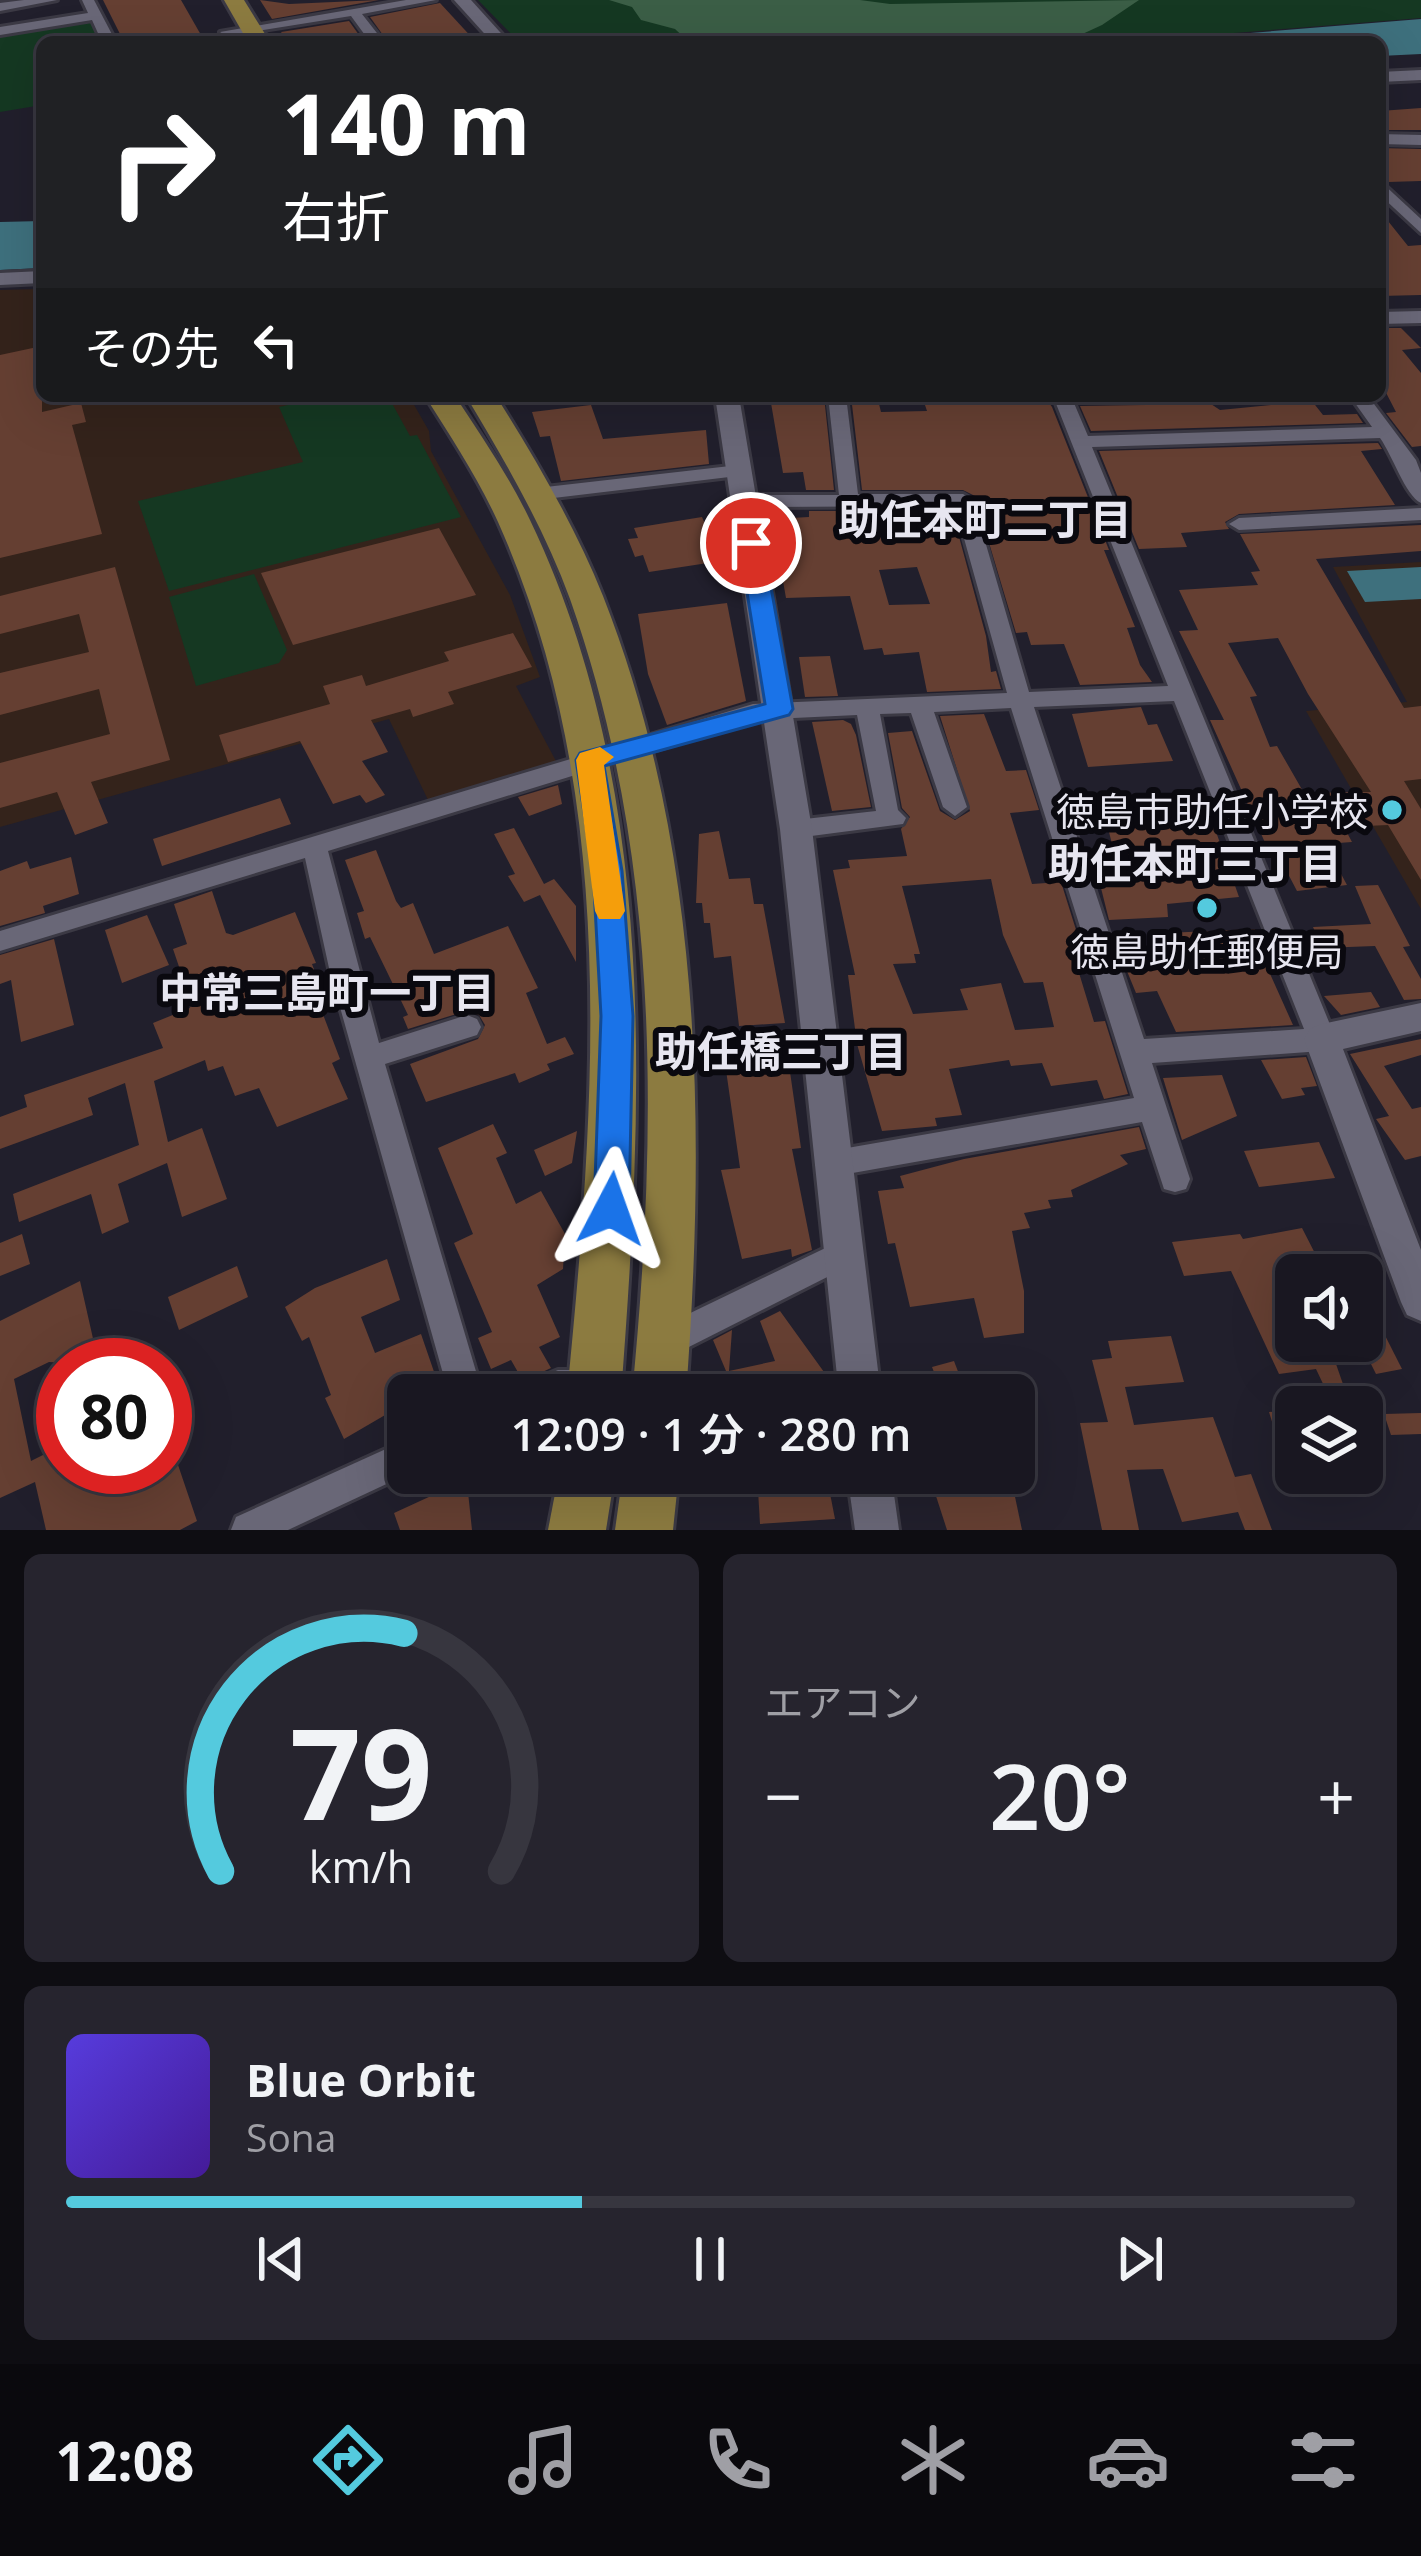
<!DOCTYPE html>
<html lang="ja">
<head>
<meta charset="utf-8">
<style>
	body { margin:0; font-family:"Open Sans","Noto Sans JP",sans-serif; background:#26242e; color:#f1f3f6; height:100vh; display:flex; flex-direction:column; font-size:45px; white-space:nowrap }
	* { box-sizing:border-box; margin:0 }
	p { font-size:39px; color:#9f9fa5 }
	.icon { flex:none; width:66px; height:66px; fill:none; stroke:currentColor; stroke-width:2; stroke-linecap:round; stroke-linejoin:round }
	.map { position:relative; height:1530px; overflow:hidden }
	.side { display:flex; flex-direction:column; gap:24px; padding:24px; background:#0e0d12; flex:1 }
	.side>* { flex:none }
	.hud { position:absolute; left:36px; top:36px; width:1350px; height:366px; border-radius:18px; box-shadow:0 12px 48px #0002,0 0 0 3px #37363f; background:#202124; color:#fff; overflow:hidden }
	.controls { position:absolute; left:1275px; top:1254px; display:grid; gap:24px }
	.controls a { display:grid; place-items:center; width:108px; height:108px; border-radius:18px; background:#191721; box-shadow:0 12px 48px #0002,0 0 0 3px #37363f; font-size:60px }
	.speed { position:absolute; left:36px; top:1338px; display:flex; gap:24px; font-size:60px; font-weight:700; text-align:center }
	.speed>* { display:grid; place-content:center; width:156px; height:156px; border-radius:50%; background:#191721; box-shadow:0 12px 48px #0002,0 0 0 3px #37363f; line-height:1 }
	.speed .limit { border:18px solid #d22; background:#fff; color:#111 }
	.pin { position:absolute; display:grid; place-items:center; width:102px; height:102px; color:#fff; margin:-51px; border:6px solid #fff; border-radius:50%; box-shadow:0 3px 12px #0007 }
	.me { position:absolute; width:132px; margin:-66px; rotate:4deg; stroke-linejoin:round; filter:drop-shadow(0 0 9px #0008) }
	.turn { display:flex; align-items:center; gap:42px; height:252px; padding:0 48px; font-size:54px }
	.turn .icon { width:156px; height:156px; stroke-width:2.5 }
	.turn b { display:block; font-size:84px; line-height:102px }
	.then { display:flex; align-items:center; height:114px; padding:0 48px; background:#0003; gap:24px; font-size:45px }
	.big { font-size:90px; font-weight:600; line-height:1.1 }
	.side .tile { flex:1; display:flex; flex-direction:column; justify-content:center; gap:18px; min-width:0; padding:0 42px; border-radius:18px; background:#26242e }
	.side .dial { align-items:center; gap:0 }
	.dial svg { height:312px; overflow:visible; fill:none; stroke:#37363f; stroke-width:7; stroke-linecap:round; text-anchor:middle }
	.dial text { fill:#f1f3f6; stroke:none }
	.song { display:flex; align-items:center; gap:36px }
	.cover { width:144px; height:144px; border-radius:18px; background:linear-gradient(135deg,hsl(250 70% 55%),hsl(260 70% 35%)) }
	.played { height:12px; border-radius:6px; background:linear-gradient(90deg,#54cade 40%,#37363f 40%) }
	.keys { display:flex; justify-content:space-around; direction:ltr }
	.heat { display:flex; justify-content:space-between; align-items:center; font-size:66px; direction:ltr }
	.side .tiles { flex:1; display:grid; gap:24px; grid-template-columns:1fr 1fr }
	.tile:last-child { grid-column:span 2 }
	.trip { position:absolute; left:387px; top:1374px; width:648px; height:120px; border-radius:18px; background:#191721; box-shadow:0 12px 48px #0002,0 0 0 3px #37363f; font-weight:600; line-height:120px; text-align:center }
	.dock { display:flex; height:192px; justify-content:space-around; align-items:center; background:#0a090d; color:#9f9fa5 }
	.dock .icon { width:84px; height:84px }
	.dock .active { color:#54cade }
	.dock b { font-size:54px; color:#f1f3f6 }
	.map>svg:first-child { display:block }
	.education { fill:#34231b }
	.green { fill:#153822 }
	.forest { fill:#3b5e46 }
	.water { fill:#3e707d }
	.building { fill:#653f32; fill-rule:evenodd }
	.lines { fill:none; stroke-linecap:round; stroke-linejoin:round }
	.minor-casing { stroke:#3b3944; stroke-width:6 }
	.tertiary-casing { stroke:#3b3944; stroke-width:6 }
	.trunk-casing { stroke:#3b3944; stroke-width:6 }
	.minor { fill:#696777; fill-rule:evenodd }
	.tertiary { fill:#696777; fill-rule:evenodd }
	.trunk { fill:#8c7b40; fill-rule:evenodd }
	.route { fill:#1a73e8; stroke:#114b97; stroke-width:3 }
	.slow { fill:#f59e0b }
	.poi-dot { fill:#54cade; stroke:#0a090f; stroke-width:4.5 }
	.labels { text-anchor:middle; dominant-baseline:central; stroke-width:12; stroke-linejoin:round; paint-order:stroke }
	.poi-label { font-size:39px; fill:#e7e6f0; stroke:#0a090f; text-anchor:end }
	.neighbourhood-label { font-size:42px; font-weight:bold; fill:#e7e6f0; stroke:#0a090f }
</style>
</head>
<body>
<div class="map">
<svg width="1421" height="1530" viewBox="0 0 1421 1530">
	<rect width="100%" height="100%" fill="#211f2c"/>
	<g class="education">
		<path d="M42 289V396H409L429 431 431 451 510 595 540 677 516 686 557 763 429 802 389 719 0 827V290Z"/>
		<path d="M1421 562V909L1306 711 1407 702 1333 567Z"/>
	</g>
	<g class="green">
		<path d="M478 0H1421V18L1120 42H519Z"/>
		<path d="M91 20 103 42H42V105L0 112V33Z"/>
		<path d="M328 396H388L410 436 417 435 461 517 169 591 138 501 303 462 279 407Z"/>
		<path d="M254 574 287 650 279 663 196 686 169 597Z"/>
	</g>
	<path class="forest" d="M609 0H860L890 4 1139 0 1102 25 1065 42H689L675 29 641 20 632 7Z"/>
	<g class="water">
		<path d="M1421 19V54L1380 56V42H1139Z"/>
		<path d="M42 221V268L0 270V222Z"/>
		<path d="M1421 567V599L1365 602 1347 571Z"/>
	</g>
	<g class="building">
		<path d="M103 0H181L205 42H124Z"/>
		<path d="M260 0 289 4 379 0 272 19Z"/>
		<path d="M440 3 476 42H388L370 17Z"/>
		<path d="M349 21 364 42H288L281 32Z"/>
		<path d="M1421 108V130H1380V111Z"/>
		<path d="M1380 148 1421 149V181L1388 182 1380 177Z"/>
		<path d="M1380 211 1408 246 1421 245V295L1380 296Z"/>
		<path d="M1380 328H1401L1421 348 1402 350 1421 373V446L1412 447 1386 413 1396 412 1381 383H1387L1380 367Z"/>
		<path d="M42 346V412L81 403 86 422 72 425 102 534 0 558V355Z"/>
		<path d="M798 396H824L834 490H806L803 472 783 473 771 403 798 402Z"/>
		<path d="M851 396H877L881 412 927 411 922 396H1044L1052 407 1109 550H1104L1135 627 1127 628 1140 665 1152 682 1080 685 1064 644 1031 645 1027 632 1016 633 975 496 963 490H862Z"/>
		<path d="M1266 396H1308L1323 415 1357 414 1363 423 1091 431 1080 406 1211 404 1220 410 1271 405Z"/>
		<path d="M591 405 603 439 706 430 709 464 561 481 550 436 540 437 532 412Z"/>
		<path d="M1378 443 1382 449 1361 451 1395 505 1239 514 1225 522 1229 529 1181 533 1187 547 1139 549 1099 451Z"/>
		<path d="M809 511H952L986 636 991 672 996 671 1001 689 927 692 919 652 884 655 882 648 864 650 850 596 786 598 772 519 809 517ZM917 567 930 604 889 605 879 570Z"/>
		<path d="M702 517 721 561 649 572 643 555 635 557 628 539 638 538 634 528Z"/>
		<path d="M1421 525V551L1316 559 1404 708 1421 706V779L1404 781 1421 809V880L1388 825 1344 827 1352 842 1325 844 1347 885 1297 891 1274 847H1267L1210 720H1224L1179 631 1198 630 1179 590 1258 585 1251 572 1260 571 1240 534ZM1278 638 1308 694 1371 792 1304 793 1277 746 1270 747 1250 697 1257 696 1228 643Z"/>
		<path d="M439 528 476 595 293 645 261 573Z"/>
		<path d="M115 567 170 760 91 782 108 823 75 835 57 792 0 808V763L110 734 99 689 0 715V673L89 652 79 614 0 634V596Z"/>
		<path d="M727 603 746 701 667 725 648 674 638 614Z"/>
		<path d="M513 633 532 667 448 692 454 704 413 717 410 709 371 720 388 752 362 761 385 795 366 803 360 795 333 804 300 741 228 762 219 735 330 704 323 686 362 675 366 686 449 661 444 652Z"/>
		<path d="M830 656 838 696 805 697 799 657Z"/>
		<path d="M1141 707 1148 725 1157 724 1173 761 1088 767 1072 714Z"/>
		<path d="M984 714 1006 771 1026 770 1039 810 1010 813 1032 884 1061 882 1082 949 1072 950 1094 1022 1105 1021 1128 1094 1104 1099 1097 1080 1051 1086 1042 1063 1011 1066 1009 1060 949 1069 962 1115 935 1118 937 1126 882 1131 857 1044 848 975H855L833 870 850 868 848 860 907 856 901 829 910 817 902 808 888 733 912 731 940 811 955 820 970 811 940 716ZM991 879 1003 935 1024 983 1043 982 1054 1027 1015 1030 1001 983 960 989 968 1010 913 1014 893 964 916 963 914 954H920L902 886Z"/>
		<path d="M843 720 851 724 856 735 871 807 832 811 812 722Z"/>
		<path d="M558 785 562 804 529 816 518 797Z"/>
		<path d="M280 798 291 824 162 866 153 839Z"/>
		<path d="M1214 826 1239 897 1167 904 1168 917 1109 920 1094 860H1098L1094 845 1112 844 1108 828Z"/>
		<path d="M514 828 544 884 554 879 576 906V962L540 895 524 902 508 876 515 874 494 834Z"/>
		<path d="M719 831 729 879 750 878 754 904H763L785 1023 739 1026 731 956 714 958 710 923H704L702 903H696L699 834Z"/>
		<path d="M376 850 396 901 401 908 413 903 434 954 508 926 538 988 526 993 547 1044 565 1037 574 1054 547 1064 550 1070 519 1083 515 1073 426 1102 410 1064 478 1039 485 1025 479 1015 466 1011 408 1029 403 1017 408 1015 370 937 365 939 357 913 364 911 345 860Z"/>
		<path d="M71 857 79 894 43 906 45 913 0 926V871L27 861 30 869Z"/>
		<path d="M1378 885 1410 946 1403 947 1421 979V999L1404 1000 1375 946 1322 948 1313 927 1371 924 1355 886Z"/>
		<path d="M212 891 226 933 233 935 295 912 316 963 312 964 318 980 311 983 340 1059 332 1063 348 1099 277 1127 259 1088 235 1096 223 1066 208 1071 205 1060 154 1081 168 1142 202 1128 227 1199 182 1217 167 1163 118 1184 129 1222 102 1234 91 1194 19 1222 13 1194 139 1145 125 1083 88 1098 93 1115 0 1149V1117L27 1107 24 1095 163 1048 153 1023 190 1008 191 1002 173 949 187 944 174 904Z"/>
		<path d="M147 915 169 965 122 983 105 930Z"/>
		<path d="M1255 929 1258 947 1293 1025 1176 1032 1157 991 1136 993 1122 959 1176 960 1166 933Z"/>
		<path d="M54 939 74 1025 21 1042 11 980 0 984V955Z"/>
		<path d="M1371 992 1380 1007 1341 1015 1324 996Z"/>
		<path d="M1421 1039V1055L1384 1066 1412 1109 1421 1107V1156L1405 1160 1376 1119 1389 1116 1350 1054Z"/>
		<path d="M1306 1057 1317 1086 1301 1088 1305 1095 1282 1099 1261 1060Z"/>
		<path d="M789 1065 801 1148 792 1149 812 1250 792 1257 791 1249 742 1259 721 1170 740 1168 726 1070Z"/>
		<path d="M1222 1075 1237 1116 1182 1140 1163 1078Z"/>
		<path d="M493 1124 507 1153 496 1158 516 1204 541 1191 565 1234 563 1269 537 1285 560 1337 539 1347 551 1368 523 1381 511 1360 491 1369 478 1338 492 1332 454 1243 473 1234 438 1148Z"/>
		<path d="M1139 1127 1146 1149 1120 1155 1128 1164 1071 1190 1073 1197 1048 1200 1051 1208 1024 1213 1030 1228 1012 1231 1024 1291V1333L984 1338 974 1298 910 1307 895 1243 888 1244 878 1191 904 1188 900 1176 964 1159Z"/>
		<path d="M577 1131 572 1163 545 1176 534 1150Z"/>
		<path d="M1319 1142 1335 1178 1259 1187 1244 1151Z"/>
		<path d="M1302 1228 1323 1269 1296 1274V1348L1329 1344 1351 1407H1334L1316 1369 1279 1374 1231 1271 1184 1276 1172 1242 1240 1234 1243 1239Z"/>
		<path d="M22 1234 30 1264 0 1276V1243Z"/>
		<path d="M387 1259 400 1300 361 1317 375 1353 421 1334 442 1395H408V1435L401 1437 392 1411 344 1439 325 1398 331 1395 309 1337 302 1341 285 1307 315 1288Z"/>
		<path d="M237 1266 248 1297 179 1330 168 1297Z"/>
		<path d="M80 1281 99 1365 49 1362 14 1379 31 1461 63 1445V1467H165V1461L175 1456 197 1521 180 1530H46L35 1482 0 1498V1321Z"/>
		<path d="M1362 1290 1402 1369 1376 1374 1362 1346Z"/>
		<path d="M780 1311 824 1372 809 1376 819 1395 716 1390 718 1373 726 1371 713 1340 732 1330 729 1371 775 1361 760 1321Z"/>
		<path d="M1171 1336 1184 1382 1125 1387 1134 1425 1213 1417 1235 1477 1251 1474 1272 1530H1245L1238 1512 1182 1522 1163 1469 1127 1470 1139 1530H1102L1080 1423 1108 1422 1092 1360 1112 1358 1108 1341Z"/>
		<path d="M954 1361 967 1395H943L932 1367Z"/>
		<path d="M1296 1410V1440L1278 1441 1269 1412Z"/>
		<path d="M1421 1413V1434L1391 1435 1384 1414Z"/>
		<path d="M457 1473H466L472 1530H400L394 1513 444 1490Z"/>
		<path d="M757 1473H826L835 1519 760 1524Z"/>
		<path d="M1014 1492 1022 1530H947L936 1496Z"/>
	</g>
	<g class="lines">
		<defs>
			<g id="minor">
				<path d="M24 0H57L0 11V3Z"/>
				<path d="M82 0H94L116 42H102L92 20 0 35V27L88 13Z"/>
				<path d="M406 0H436L362 14 384 42H370L351 16 226 36 220 32Z"/>
				<path d="M1380 181 1421 219V233L1380 195Z"/>
				<path d="M828 396H846L858 494H963L973 500 1029 692 1168 686 1053 396H1071L1088 436 1372 427 1350 396H1368L1416 460 1421 473V503C1405 495 1393 456 1380 438L1092 447 1336 1039 1332 1047 1322 1051 1152 1063 1190 1179 1186 1189 1175 1192 1164 1189 1142 1122 830 1177 819 1173 815 1164 819 1155 830 1151 1134 1098 1011 708 934 712 967 807 955 816 943 807 911 713 880 714 898 810 906 818 903 824 796 838 787 835 784 829 787 823 796 820 876 811 857 715 754 720 328 851 379 1043 467 1015 477 1019 481 1027 477 1035 385 1064 483 1395H449L329 968 305 858 0 951V931L753 704 1007 693 955 506 744 507 734 501 744 495H839ZM1174 701 1304 1029 1144 1039 1034 707Z"/>
				<path d="M739 465 749 471 746 475 537 500 527 494 537 488Z"/>
				<path d="M1421 508V520L1239 530 1229 524 1239 518Z"/>
				<path d="M842 1240 853 1244 858 1254 853 1264 677 1353 665 1358 653 1353 649 1342 653 1331Z"/>
				<path d="M558 1370H595L607 1374 612 1386 608 1395H522L527 1383Z"/>
				<path d="M408 1439 410 1473 288 1530H231L236 1517Z"/>
			</g>
			<g id="tertiary">
				<path d="M454 0H471L509 42H492Z"/>
				<path d="M1421 70V80L1380 82V72Z"/>
				<path d="M1380 134 1421 135V145L1380 144Z"/>
				<path d="M42 271V283L0 285V273Z"/>
				<path d="M1421 311V323L1380 324V312Z"/>
				<path d="M715 396H739L812 829 881 1395H839L780 829Z"/>
				<path d="M1421 1003V1031L1343 1049 1421 1250V1321L1407 1315 1401 1302 1304 1039 1310 1029 1322 1024Z"/>
				<path d="M847 1473H891L899 1530H855Z"/>
			</g>
			<g id="trunk">
				<path d="M224 0H244L270 42H248Z"/>
				<path d="M425 396H455C482 437 509 476 530 520 660 792 643 1103 621 1395H567C595 1105 621 796 498 522 478 478 451 437 425 396Z"/>
				<path d="M466 396H496C536 460 575 526 603 596 703 850 706 1127 686 1395H632C658 1128 661 856 570 599 544 528 505 461 466 396Z"/>
				<path d="M559 1473H615L606 1530H548Z"/>
				<path d="M623 1473H679L673 1530H615Z"/>
			</g>
		</defs>
		<use href="#minor" class="minor-casing"/>
		<use href="#tertiary" class="tertiary-casing"/>
		<use href="#trunk" class="trunk-casing"/>
		<use href="#minor" class="minor"/>
		<use href="#tertiary" class="tertiary"/>
		<use href="#trunk" class="trunk"/>
	</g>
	<path class="route" d="M751 536 763 543 793 709 789 715 604 766 622 871 633 1016 629 1209 624 1220 611 1224 599 1220 594 1209 601 1016 593 871 576 760 580 753 765 704 739 543Z"/>
	<path class="slow" d="M600 747 614 757 604 765 625 911 620 919H599L595 911 576 760 580 753Z"/>
	<g class="poi-dot">
		<circle cx="1392" cy="810" r="12"/>
		<circle cx="1207" cy="908" r="12"/>
	</g>
	<g class="labels">
		<g class="poi-label">
			<text x="1368" y="810">徳島市助任小学校</text>
			<text x="1207" y="950" text-anchor="middle">徳島助任郵便局</text>
		</g>
		<g class="neighbourhood-label">
			<text x="985" y="518">助任本町二丁目</text>
			<text x="1195" y="862">助任本町三丁目</text>
			<text x="327" y="991">中常三島町一丁目</text>
			<text x="781" y="1050">助任橋三丁目</text>
		</g>
	</g>
</svg>
<div class="controls">
<a><svg class="icon" aria-label="sound" viewBox="0 0 24 24"><path d="M4 9h4l5-4v14l-5-4H4zM17 9q2 3 0 6"/></svg></a>
<a><svg class="icon" aria-label="layers" viewBox="0 0 24 24"><path d="M12 4l9 5-9 5-9-5zM3 14l9 5 9-5"/></svg></a>
</div>
<div class="speed"><div class="limit">80</div></div>
<div class="pin" style="left:751px;top:543px;background:#d93025"><svg class="icon" aria-label="arrive" viewBox="0 0 24 24"><path d="M6 21V4h12l-3 4 3 4H6"/></svg></div>
<svg class="me" style="left:611px;top:1209px" viewBox="-20 -20 40 40"><path d="M0-17L14 15 0 8-14 15z" fill="#1a73e8" stroke="#fff" stroke-width="4"/></svg>
<div class="trip">12:09 · 1 分 · 280 m</div>
<div class="hud">
<div class="turn"><svg class="icon" aria-label="right" viewBox="0 0 24 24"><path d="M7 20v-9h11M14 6l5 5-5 5"/></svg><div><b>140 m</b>右折</div></div>
<div class="then">その先<svg class="icon" aria-label="left" viewBox="0 0 24 24"><path d="M17 20v-9H6M10 6l-5 5 5 5"/></svg></div>
</div>
</div>
<section class="side">
<div class="tiles">
<div class="tile dial"><svg viewBox="0 0 100 80">
<path d="M14 69A42 42 0 1 1 86 69"/>
<path d="M14 69A42 42 0 0 1 61 8" stroke="#54cade"/>
<text x="50" y="56" font-size="32" font-weight="700">79</text>
<text x="50" y="72" font-size="11">km/h</text>
</svg></div>
<div class="tile"><p>エアコン</p>
<div class="heat"><a>−</a><b class="big">20°</b><a>+</a></div>
</div>
<div class="tile">
<div class="song"><i class="cover"></i><div><b>Blue Orbit</b><p>Sona</p></div></div>
<div class="played"></div>
<div class="keys"><svg class="icon" aria-label="previous" viewBox="0 0 24 24"><path d="M18 5L8 12l10 7zM5 5v14"/></svg><svg class="icon" aria-label="pause" viewBox="0 0 24 24"><path d="M8 5v14M16 5v14"/></svg><svg class="icon" aria-label="next" viewBox="0 0 24 24"><path d="M6 5l10 7-10 7zM19 5v14"/></svg></div>
</div>
</div>
</section>
<nav class="dock">
<b>12:08</b>
<svg class="icon active" aria-label="directions" viewBox="0 0 24 24"><path d="M12 3l9 9-9 9-9-9zM9 14v-3h6M13 9l2 2-2 2"/></svg>
<svg class="icon" aria-label="music" viewBox="0 0 24 24"><path d="M9 18V5l10-2v13"/><circle cx="6" cy="18" r="3"/><circle cx="16" cy="16" r="3"/></svg>
<svg class="icon" aria-label="phone" viewBox="0 0 24 24"><path d="M5 4h4l2 5-3 2q2 4 5 5l2-3 5 2v4C11 20 4 13 5 4z"/></svg>
<svg class="icon" aria-label="climate" viewBox="0 0 24 24"><path d="M12 3v18M4 7l16 10M4 17L20 7"/></svg>
<svg class="icon" aria-label="car" viewBox="0 0 24 24"><path d="M5 17H2v-5l4-1 3-4h7l3 4 3 1v5h-3M9 17h6M6 11h13"/><circle cx="7" cy="17" r="2"/><circle cx="17" cy="17" r="2"/></svg>
<svg class="icon" aria-label="filters" viewBox="0 0 24 24"><path d="M4 7h16M4 17h16"/><circle cx="9" cy="7" r="2"/><circle cx="15" cy="17" r="2"/></svg>
</nav>
</body>
</html>
